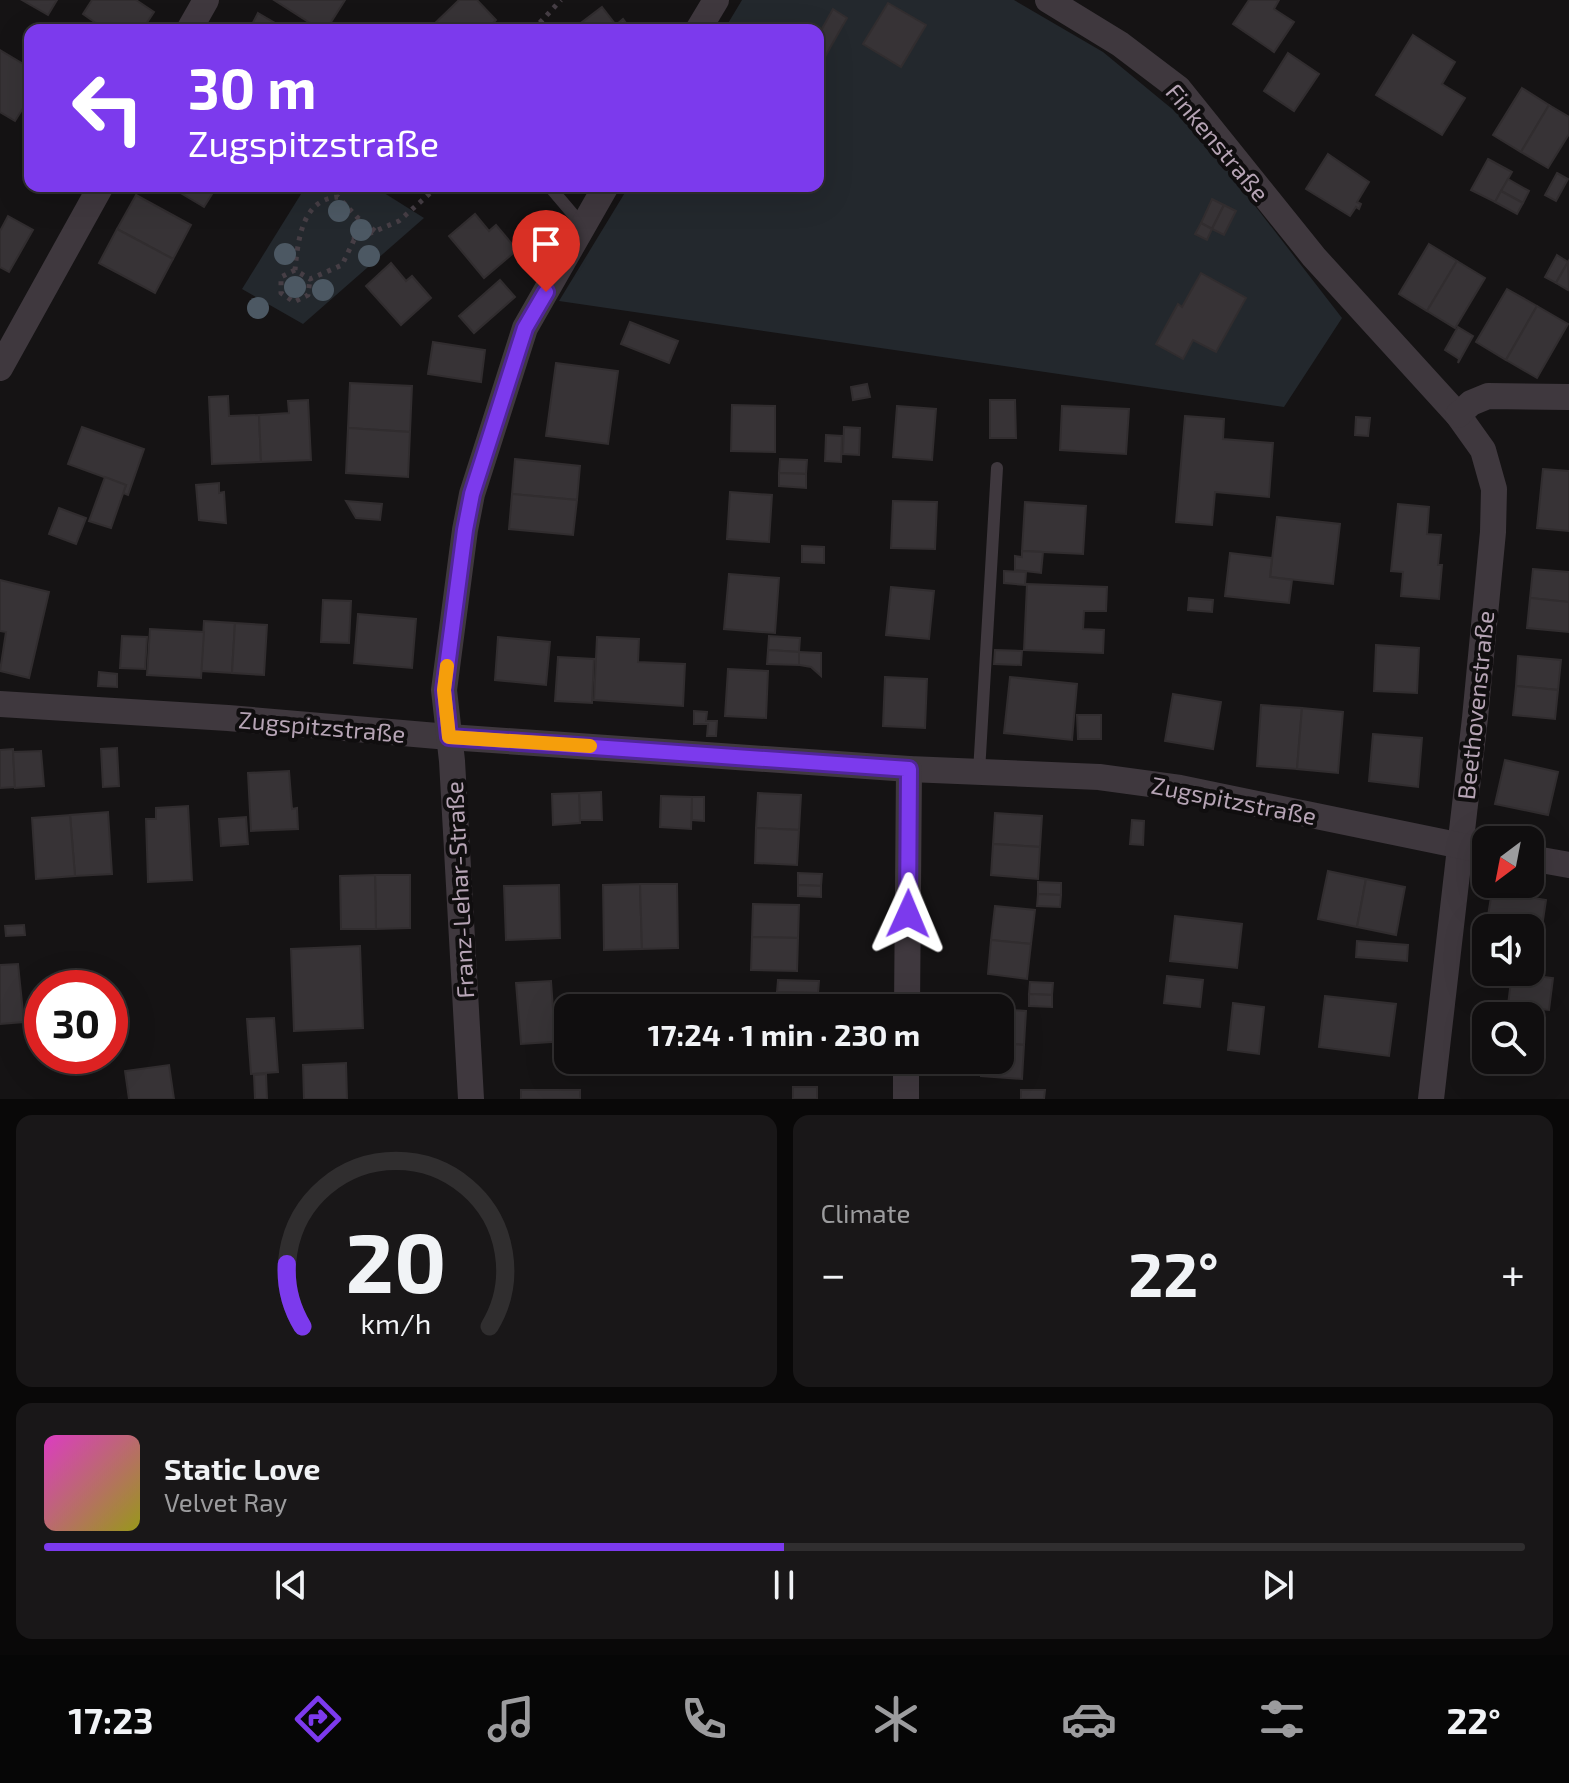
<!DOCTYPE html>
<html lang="en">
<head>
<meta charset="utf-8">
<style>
	body { margin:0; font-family:"Exo 2",sans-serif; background:#191718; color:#f1f3f6; height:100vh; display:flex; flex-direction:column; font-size:30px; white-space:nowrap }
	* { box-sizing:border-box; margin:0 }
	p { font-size:26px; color:#9c9c9e }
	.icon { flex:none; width:44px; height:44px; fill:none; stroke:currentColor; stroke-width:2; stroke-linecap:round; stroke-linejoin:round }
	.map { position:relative; height:1099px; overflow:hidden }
	.side { display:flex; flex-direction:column; gap:16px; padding:16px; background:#090808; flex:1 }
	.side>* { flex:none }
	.guide { position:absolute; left:24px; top:24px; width:800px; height:168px; border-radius:16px; box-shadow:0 8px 32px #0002,0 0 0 2px #302e2f; background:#7c3aed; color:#fff; overflow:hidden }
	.needle { width:52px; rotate:212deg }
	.buttons { position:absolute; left:1472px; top:826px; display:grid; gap:16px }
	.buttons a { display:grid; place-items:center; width:72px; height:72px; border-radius:16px; background:#100e0f; box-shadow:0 8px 32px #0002,0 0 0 2px #302e2f; font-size:40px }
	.speed { position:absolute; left:24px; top:970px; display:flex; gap:16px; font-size:40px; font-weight:700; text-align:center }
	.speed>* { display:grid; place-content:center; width:104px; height:104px; border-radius:50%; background:#100e0f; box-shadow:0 8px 32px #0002,0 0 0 2px #302e2f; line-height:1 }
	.speed .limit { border:12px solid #d22; background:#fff; color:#111 }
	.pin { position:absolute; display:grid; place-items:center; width:68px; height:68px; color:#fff; margin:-82px -34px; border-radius:50% 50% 50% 0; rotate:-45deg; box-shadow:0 0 8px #0007 }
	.pin .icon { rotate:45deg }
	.me { position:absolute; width:88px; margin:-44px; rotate:1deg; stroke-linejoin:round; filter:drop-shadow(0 0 6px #0008) }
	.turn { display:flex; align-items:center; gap:28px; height:168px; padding:0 32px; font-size:36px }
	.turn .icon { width:104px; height:104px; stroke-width:2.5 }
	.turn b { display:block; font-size:56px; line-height:68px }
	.big { font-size:60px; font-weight:700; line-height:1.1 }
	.side .card { flex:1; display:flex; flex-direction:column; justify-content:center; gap:12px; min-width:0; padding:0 28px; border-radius:16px; background:#191718 }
	.side .dial { align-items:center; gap:0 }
	.dial svg { height:208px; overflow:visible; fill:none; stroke:#302e2f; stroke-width:7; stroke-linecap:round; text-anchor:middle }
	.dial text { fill:#f1f3f6; stroke:none }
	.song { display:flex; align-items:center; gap:24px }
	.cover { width:96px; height:96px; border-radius:12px; background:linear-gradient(135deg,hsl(310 70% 55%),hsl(60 70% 35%)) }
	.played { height:8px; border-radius:4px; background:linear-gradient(90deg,#7c3aed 50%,#302e2f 50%) }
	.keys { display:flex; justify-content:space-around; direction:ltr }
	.heat { display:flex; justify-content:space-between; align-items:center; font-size:44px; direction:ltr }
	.side .tiles { flex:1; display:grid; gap:16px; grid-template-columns:1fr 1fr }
	.card:last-child { grid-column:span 2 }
	.trip { position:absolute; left:554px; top:994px; width:460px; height:80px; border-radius:16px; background:#100e0f; box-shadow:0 8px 32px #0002,0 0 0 2px #302e2f; font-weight:700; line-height:80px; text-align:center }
	.dock { display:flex; height:128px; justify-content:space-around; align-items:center; background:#060606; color:#9c9c9e }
	.dock .icon { width:56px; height:56px }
	.dock .on { color:#7c3aed }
	.dock b { font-size:36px; color:#f1f3f6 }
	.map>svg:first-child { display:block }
	.green { fill:#23282d }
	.building { fill:#373336; stroke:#312d2f; stroke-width:2 }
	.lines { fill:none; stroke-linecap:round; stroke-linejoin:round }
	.path { stroke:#463e45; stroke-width:5; stroke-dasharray:4 6; stroke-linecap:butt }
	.service { stroke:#3f383e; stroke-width:12 }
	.minor { stroke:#3f383e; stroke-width:26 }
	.tree { fill:#4c5863 }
	.route-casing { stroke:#51269a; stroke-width:20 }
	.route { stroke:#7c3aed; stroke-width:14 }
	.slow { stroke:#f59e0b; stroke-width:14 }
	.labels { text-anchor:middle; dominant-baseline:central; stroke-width:8; stroke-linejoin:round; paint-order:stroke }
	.street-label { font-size:24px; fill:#b6a4b5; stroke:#100e0f }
</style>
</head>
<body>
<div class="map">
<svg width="1569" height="1099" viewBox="0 0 1569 1099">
	<rect width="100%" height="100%" fill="#151314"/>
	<g class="green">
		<path d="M742 0H1014L1103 52 1194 127 1342 318 1284 407 559 301 629 186H818V30H724Z"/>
		<path d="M306 186H373L424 218 303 324 242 289Z"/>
	</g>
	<g class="building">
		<path d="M22 0H57L48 15Z"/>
		<path d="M92 0H136L154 12 142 30H106L83 14Z"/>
		<path d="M274 0H345L326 30H321Z"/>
		<path d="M459 0H477L496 20 486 30H428Z"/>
		<path d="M1249 0H1279L1274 9 1294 22 1274 52 1233 24Z"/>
		<path d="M888 3 926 25 901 67 863 44Z"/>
		<path d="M602 7 616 25 623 19 631 30H580L577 26Z"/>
		<path d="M833 9 847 18 818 69V36Z"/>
		<path d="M258 13 287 30H249Z"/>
		<path d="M1413 35 1455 62 1442 84 1465 98 1442 135 1376 95Z"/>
		<path d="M0 50 30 68V97L15 121 0 112Z"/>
		<path d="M1288 53 1319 74 1294 111 1264 91Z"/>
		<path d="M1522 88 1549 105 1521 152 1493 135Z"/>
		<path d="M1549 105 1569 117V134L1548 168 1521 152Z"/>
		<path d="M1328 154 1369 182 1357 202 1361 204 1359 209 1356 207 1350 216 1306 189Z"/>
		<path d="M1488 159 1512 172 1495 202 1471 190Z"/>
		<path d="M1557 173 1568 179 1556 201 1545 195Z"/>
		<path d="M1508 179 1529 191 1523 203 1501 191Z"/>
		<path d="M169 186H217L204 207Z"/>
		<path d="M1501 191 1523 203 1517 214 1495 202Z"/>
		<path d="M136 195 191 225 173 259 117 229Z"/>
		<path d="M1212 199 1224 205 1212 229 1201 223Z"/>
		<path d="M1224 205 1236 211 1224 235 1212 229Z"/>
		<path d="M475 214 489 231 496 225 517 250 484 278 449 236Z"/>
		<path d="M8 216 33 230 9 272 0 267V231Z"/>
		<path d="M1201 223 1212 229 1207 240 1195 234Z"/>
		<path d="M117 229 173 259 155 293 99 263Z"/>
		<path d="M1429 244 1457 261 1427 311 1399 294Z"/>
		<path d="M1557 255 1568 262 1556 283 1545 277Z"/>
		<path d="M1457 261 1485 278 1455 328 1427 311Z"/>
		<path d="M1568 262 1569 288 1568 290 1556 283Z"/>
		<path d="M391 263 406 281 412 276 431 298 401 325 366 286Z"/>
		<path d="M1201 273 1246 298 1216 352 1193 340 1183 359 1156 344 1178 304 1182 307Z"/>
		<path d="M500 280 515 297 474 333 459 316Z"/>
		<path d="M1507 289 1537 306 1506 360 1476 342Z"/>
		<path d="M1537 306 1568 324 1537 378 1506 360Z"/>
		<path d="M630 322 678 341 669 363 621 344Z"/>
		<path d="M1458 327 1473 336 1458 363 1459 359 1445 350Z"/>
		<path d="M433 342 485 350 481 382 428 374Z"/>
		<path d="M556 363 618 371 608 444 546 436Z"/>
		<path d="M350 383 412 386 410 432 348 428Z"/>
		<path d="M867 384 870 397 853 400 851 387Z"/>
		<path d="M228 396 229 416 259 415 261 462 212 464 209 397Z"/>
		<path d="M308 400 311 460 261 462 259 415 289 413 288 401Z"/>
		<path d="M990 400H1015L1016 438H990Z"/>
		<path d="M732 405 775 406V452L731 451Z"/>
		<path d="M897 406 936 409 932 460 893 457Z"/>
		<path d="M1062 406 1129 409 1126 454 1060 450Z"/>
		<path d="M1185 416 1224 419 1223 439 1273 443 1269 497 1215 492 1212 525 1176 522Z"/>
		<path d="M1356 417 1370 418 1368 436 1355 435Z"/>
		<path d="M82 427 144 449 128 495 123 493 126 485 68 464Z"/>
		<path d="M844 427 860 428 859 455 843 454Z"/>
		<path d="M348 428 410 432 408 477 346 473Z"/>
		<path d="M826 435 842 436 841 462 825 461Z"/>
		<path d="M515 459 580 466 577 500 512 494Z"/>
		<path d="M780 459 807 460 806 474 779 473Z"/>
		<path d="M1543 469 1569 471V531L1537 528Z"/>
		<path d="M779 473 806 474V488L779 486Z"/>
		<path d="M105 477 126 485 111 528 89 521Z"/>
		<path d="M219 483V493L224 492 226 523 199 520 196 485Z"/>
		<path d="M730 492 772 495 769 542 727 539Z"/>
		<path d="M512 494 577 500 573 535 509 529Z"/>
		<path d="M346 501 382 504 380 520 356 518Z"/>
		<path d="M893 501 937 502 935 549 891 548Z"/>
		<path d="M1025 502 1086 506 1083 554 1022 551Z"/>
		<path d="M1398 504 1429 507 1427 534 1441 535 1438 565H1442L1439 599 1401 596 1403 572 1391 571Z"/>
		<path d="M59 508 86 518 76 544 49 534Z"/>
		<path d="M1277 517 1340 524 1333 584 1270 577Z"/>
		<path d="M802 546 824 547V563L802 562Z"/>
		<path d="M1022 551 1043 552 1041 573 1015 570V556L1022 557Z"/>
		<path d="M1230 553 1272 558 1270 577 1292 580 1289 603 1225 596Z"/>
		<path d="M1533 569 1569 572V602L1530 598Z"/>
		<path d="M1004 571 1026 572 1025 585 1004 583Z"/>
		<path d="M729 574 779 578 775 633 724 629Z"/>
		<path d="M0 580 49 592 29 678 0 671 6 632 0 631Z"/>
		<path d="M1027 584 1107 587 1106 611H1084L1083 629 1104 630 1103 653 1024 650Z"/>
		<path d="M891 587 934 591 929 639 886 635Z"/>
		<path d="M1189 598 1213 600 1212 612 1188 610Z"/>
		<path d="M1530 598 1569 602V632L1527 628Z"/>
		<path d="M323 600 351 601 349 643 321 642Z"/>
		<path d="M358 614 416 619 412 668 354 663Z"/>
		<path d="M204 621 235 623 232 673 201 671Z"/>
		<path d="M235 623 267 625 264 675 232 673Z"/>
		<path d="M150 629 204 632 201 678 147 675Z"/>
		<path d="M122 636 147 637 145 669 120 668Z"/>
		<path d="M769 636 800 638 799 652 768 650Z"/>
		<path d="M498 637 550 642 546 685 495 680Z"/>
		<path d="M597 637 639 639 638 662 685 664 683 706 594 700Z"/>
		<path d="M1376 645 1419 648 1417 693 1374 691Z"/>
		<path d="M768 650 799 652V665L767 664Z"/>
		<path d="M995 650 1022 651 1021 665 994 664Z"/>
		<path d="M799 652 821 653V676L811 667 799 665Z"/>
		<path d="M1518 656 1561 660 1558 690 1516 686Z"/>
		<path d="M558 657 594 659 592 703 555 701Z"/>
		<path d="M728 669 768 671 766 718 725 716Z"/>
		<path d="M99 672 117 674V687L98 686Z"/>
		<path d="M885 677 927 679 925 728 883 726Z"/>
		<path d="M1010 677 1077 684 1072 740 1004 733Z"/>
		<path d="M1516 686 1558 690 1555 719 1513 715Z"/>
		<path d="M1173 694 1221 702 1213 749 1165 741Z"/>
		<path d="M1261 705 1302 708 1297 769 1257 766Z"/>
		<path d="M1302 708 1343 712 1338 773 1297 769Z"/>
		<path d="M694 711 707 712 706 721H717L716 736H707L708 724H694Z"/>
		<path d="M1077 715H1101V739H1078Z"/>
		<path d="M1373 734 1422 738 1418 787 1369 781Z"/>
		<path d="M117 748 119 786 103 787 101 749Z"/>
		<path d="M13 749 15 787 0 788V750Z"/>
		<path d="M41 751 44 786 15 788 13 752Z"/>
		<path d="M1505 760 1558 772 1548 815 1495 804Z"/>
		<path d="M289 771 292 809 297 808 298 829 251 831 248 773Z"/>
		<path d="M601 792 602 820H580L579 793Z"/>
		<path d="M579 793 580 823 553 825 552 794Z"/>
		<path d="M758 793 801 795 799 830 756 828Z"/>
		<path d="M661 796 692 797 691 829 660 827Z"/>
		<path d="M692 797H704V821L692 820Z"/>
		<path d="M188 806 192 880 148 882 146 819H156V808Z"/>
		<path d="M108 812 112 874 75 876 70 815Z"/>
		<path d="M995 813 1042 816 1040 847 993 844Z"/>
		<path d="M70 815 75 876 36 879 32 818Z"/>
		<path d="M246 817 248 844 221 846 219 819Z"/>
		<path d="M1132 820 1144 821 1143 845 1130 844Z"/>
		<path d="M756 828 799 830 797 865 755 863Z"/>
		<path d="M993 844 1040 847 1038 879 991 875Z"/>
		<path d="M1328 871 1366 879 1357 927 1318 919Z"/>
		<path d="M798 873 822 874 821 886 798 885Z"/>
		<path d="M375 875H410V928L376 929Z"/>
		<path d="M375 875 376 929H341L340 876Z"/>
		<path d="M1366 879 1405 887 1396 935 1357 927Z"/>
		<path d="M1038 882 1061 883V895L1038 894Z"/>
		<path d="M640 884 642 949 604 950 603 885Z"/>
		<path d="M640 884H677L678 948 642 949Z"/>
		<path d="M559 885 560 938 506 940 504 886Z"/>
		<path d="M798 885 821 886V897L798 896Z"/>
		<path d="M1492 891 1546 900 1539 947 1530 945V928H1486Z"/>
		<path d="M1038 894 1061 895 1060 907 1037 906Z"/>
		<path d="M753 904 799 905 798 938 752 937Z"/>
		<path d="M995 906 1035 910 1031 944 991 940Z"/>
		<path d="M1175 916 1242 924 1237 968 1170 961Z"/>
		<path d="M24 925 25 935 6 936 5 926Z"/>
		<path d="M752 937 798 938 797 971 751 970Z"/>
		<path d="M991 940 1031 944 1027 979 988 974Z"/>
		<path d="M1357 941 1408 945 1407 961 1356 957Z"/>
		<path d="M360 946 363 1028 294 1031 291 949Z"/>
		<path d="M18 964 24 1022 0 1024V965Z"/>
		<path d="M1512 973 1553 978 1549 1010 1508 1005Z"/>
		<path d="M1167 976 1203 980 1200 1007 1164 1003Z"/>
		<path d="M778 980 819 981 818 993 777 992Z"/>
		<path d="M551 981 554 1023 566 1022 567 1041 521 1044 516 983Z"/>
		<path d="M1030 982 1053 983 1052 995 1029 994Z"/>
		<path d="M777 992 818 993V1005L777 1004Z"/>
		<path d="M1029 994 1052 995V1007L1029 1006Z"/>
		<path d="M1325 996 1396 1004 1389 1056 1319 1047Z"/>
		<path d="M1233 1003 1264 1007 1259 1054 1228 1050Z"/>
		<path d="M1000 1009 1026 1011 1024 1045 1000 1043Z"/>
		<path d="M274 1018 278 1072 251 1074 247 1019Z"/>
		<path d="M1000 1043 1024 1045 1022 1079 981 1076 982 1060H1000Z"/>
		<path d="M742 1060H788V1074L741 1073Z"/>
		<path d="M346 1063 347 1099H304L303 1065Z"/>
		<path d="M169 1065 174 1099H129L125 1071Z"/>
		<path d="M266 1074 267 1099H255L254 1075Z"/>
		<rect x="793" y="1087" width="24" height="12"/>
		<rect x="521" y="1090" width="59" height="9"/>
		<path d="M1021 1090H1045L1044 1099H1021Z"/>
	</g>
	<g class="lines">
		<g class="path">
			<path d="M533 30 561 0"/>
			<path d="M375 231 358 218 338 197C302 199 298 240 295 270L310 279 342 265 354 240 399 221 438 186"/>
			<path d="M354 239 358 218"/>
			<path d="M295 270 281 277V293L294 302 308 295 310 279"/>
		</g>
		<g class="service">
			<path d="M549 186 583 226"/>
			<path d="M979 772 997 468"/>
		</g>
		<g class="minor">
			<path d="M1048 0 1120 44 1178 88 1314 257 1458 415 1483 450 1494 489 1493 532 1475 718 1431 1099"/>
			<path d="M189 30 206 0"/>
			<path d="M698 30 716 0"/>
			<path d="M0 368 101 186"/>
			<path d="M1458 415 1471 403 1488 396 1569 397"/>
			<path d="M0 704 228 718 449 737 909 769 1099 777 1180 788 1486 851"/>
			<path d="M1530 858 1569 865"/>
			<path d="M907 1008 909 769"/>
			<path d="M471 1099 452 761 444 690 465 530 472 494 525 328 606 186"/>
			<path d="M906 1099V1060"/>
		</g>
	</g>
	<g class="tree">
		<circle cx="339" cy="211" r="11"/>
		<circle cx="361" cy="230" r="11"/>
		<circle cx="285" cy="254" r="11"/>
		<circle cx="369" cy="256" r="11"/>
		<circle cx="295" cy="287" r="11"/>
		<circle cx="323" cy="290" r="11"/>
		<circle cx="258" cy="308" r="11"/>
	</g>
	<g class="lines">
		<defs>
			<path id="route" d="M546 292 525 328 472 494 465 530 444 690 449 737 909 769 908 914"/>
		</defs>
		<use href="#route" class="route-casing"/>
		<use href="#route" class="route"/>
		<path class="slow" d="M447 666 444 690 449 737 590 746"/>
	</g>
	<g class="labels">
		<g class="street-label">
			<text transform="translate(1218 142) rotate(50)">Finkenstraße</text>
			<text transform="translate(1475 705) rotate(-84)">Beethovenstraße</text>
			<text transform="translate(322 726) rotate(5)">Zugspitzstraße</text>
			<text transform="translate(1234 800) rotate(11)">Zugspitzstraße</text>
			<text transform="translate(459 890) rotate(-93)">Franz-Lehar-Straße</text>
		</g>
	</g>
</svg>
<div class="buttons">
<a><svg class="needle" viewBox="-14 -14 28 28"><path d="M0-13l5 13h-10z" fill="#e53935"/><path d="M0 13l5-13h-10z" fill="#9c9c9e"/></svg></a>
<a><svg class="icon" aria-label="sound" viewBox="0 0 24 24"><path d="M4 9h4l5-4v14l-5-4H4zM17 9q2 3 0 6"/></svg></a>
<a><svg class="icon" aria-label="search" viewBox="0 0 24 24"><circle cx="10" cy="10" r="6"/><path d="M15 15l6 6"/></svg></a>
</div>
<div class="speed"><div class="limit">30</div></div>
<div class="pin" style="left:546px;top:292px;background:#d93025"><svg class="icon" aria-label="arrive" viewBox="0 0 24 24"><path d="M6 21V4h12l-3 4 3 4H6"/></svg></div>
<svg class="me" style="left:908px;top:914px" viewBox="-20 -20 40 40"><path d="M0-17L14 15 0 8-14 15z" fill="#7c3aed" stroke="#fff" stroke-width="4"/></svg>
<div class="trip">17:24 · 1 min · 230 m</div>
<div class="guide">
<div class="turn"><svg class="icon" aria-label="left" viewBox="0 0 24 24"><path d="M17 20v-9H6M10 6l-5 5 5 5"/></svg><div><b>30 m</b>Zugspitzstraße</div></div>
</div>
</div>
<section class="side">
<div class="tiles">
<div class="card dial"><svg viewBox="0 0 100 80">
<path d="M14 69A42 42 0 1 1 86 69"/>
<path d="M14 69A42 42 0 0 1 8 45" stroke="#7c3aed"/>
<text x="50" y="56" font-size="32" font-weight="700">20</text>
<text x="50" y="72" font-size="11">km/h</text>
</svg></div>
<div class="card"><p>Climate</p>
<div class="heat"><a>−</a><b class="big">22°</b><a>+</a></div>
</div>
<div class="card">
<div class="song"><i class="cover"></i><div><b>Static Love</b><p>Velvet Ray</p></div></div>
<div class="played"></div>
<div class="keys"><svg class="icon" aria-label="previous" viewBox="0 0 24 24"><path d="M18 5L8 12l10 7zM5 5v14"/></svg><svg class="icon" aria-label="pause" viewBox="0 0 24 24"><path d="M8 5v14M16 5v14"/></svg><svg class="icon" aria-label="next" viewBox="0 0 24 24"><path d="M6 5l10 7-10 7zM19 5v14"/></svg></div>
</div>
</div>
</section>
<nav class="dock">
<b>17:23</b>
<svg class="icon on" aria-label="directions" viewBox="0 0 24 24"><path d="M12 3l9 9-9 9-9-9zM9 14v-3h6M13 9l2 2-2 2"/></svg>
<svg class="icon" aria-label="music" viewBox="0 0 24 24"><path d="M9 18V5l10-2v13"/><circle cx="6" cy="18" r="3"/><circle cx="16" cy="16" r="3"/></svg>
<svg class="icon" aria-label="phone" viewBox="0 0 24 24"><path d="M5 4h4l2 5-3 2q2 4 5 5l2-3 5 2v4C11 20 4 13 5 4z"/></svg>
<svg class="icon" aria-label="climate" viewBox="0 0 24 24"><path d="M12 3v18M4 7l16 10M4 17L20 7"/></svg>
<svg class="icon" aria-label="car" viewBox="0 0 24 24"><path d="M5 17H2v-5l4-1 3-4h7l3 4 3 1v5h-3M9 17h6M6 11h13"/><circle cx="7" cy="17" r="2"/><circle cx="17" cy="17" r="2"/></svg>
<svg class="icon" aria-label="filters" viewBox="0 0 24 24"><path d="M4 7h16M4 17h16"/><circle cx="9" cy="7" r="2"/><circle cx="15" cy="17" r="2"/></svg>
<b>22°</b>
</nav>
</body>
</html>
